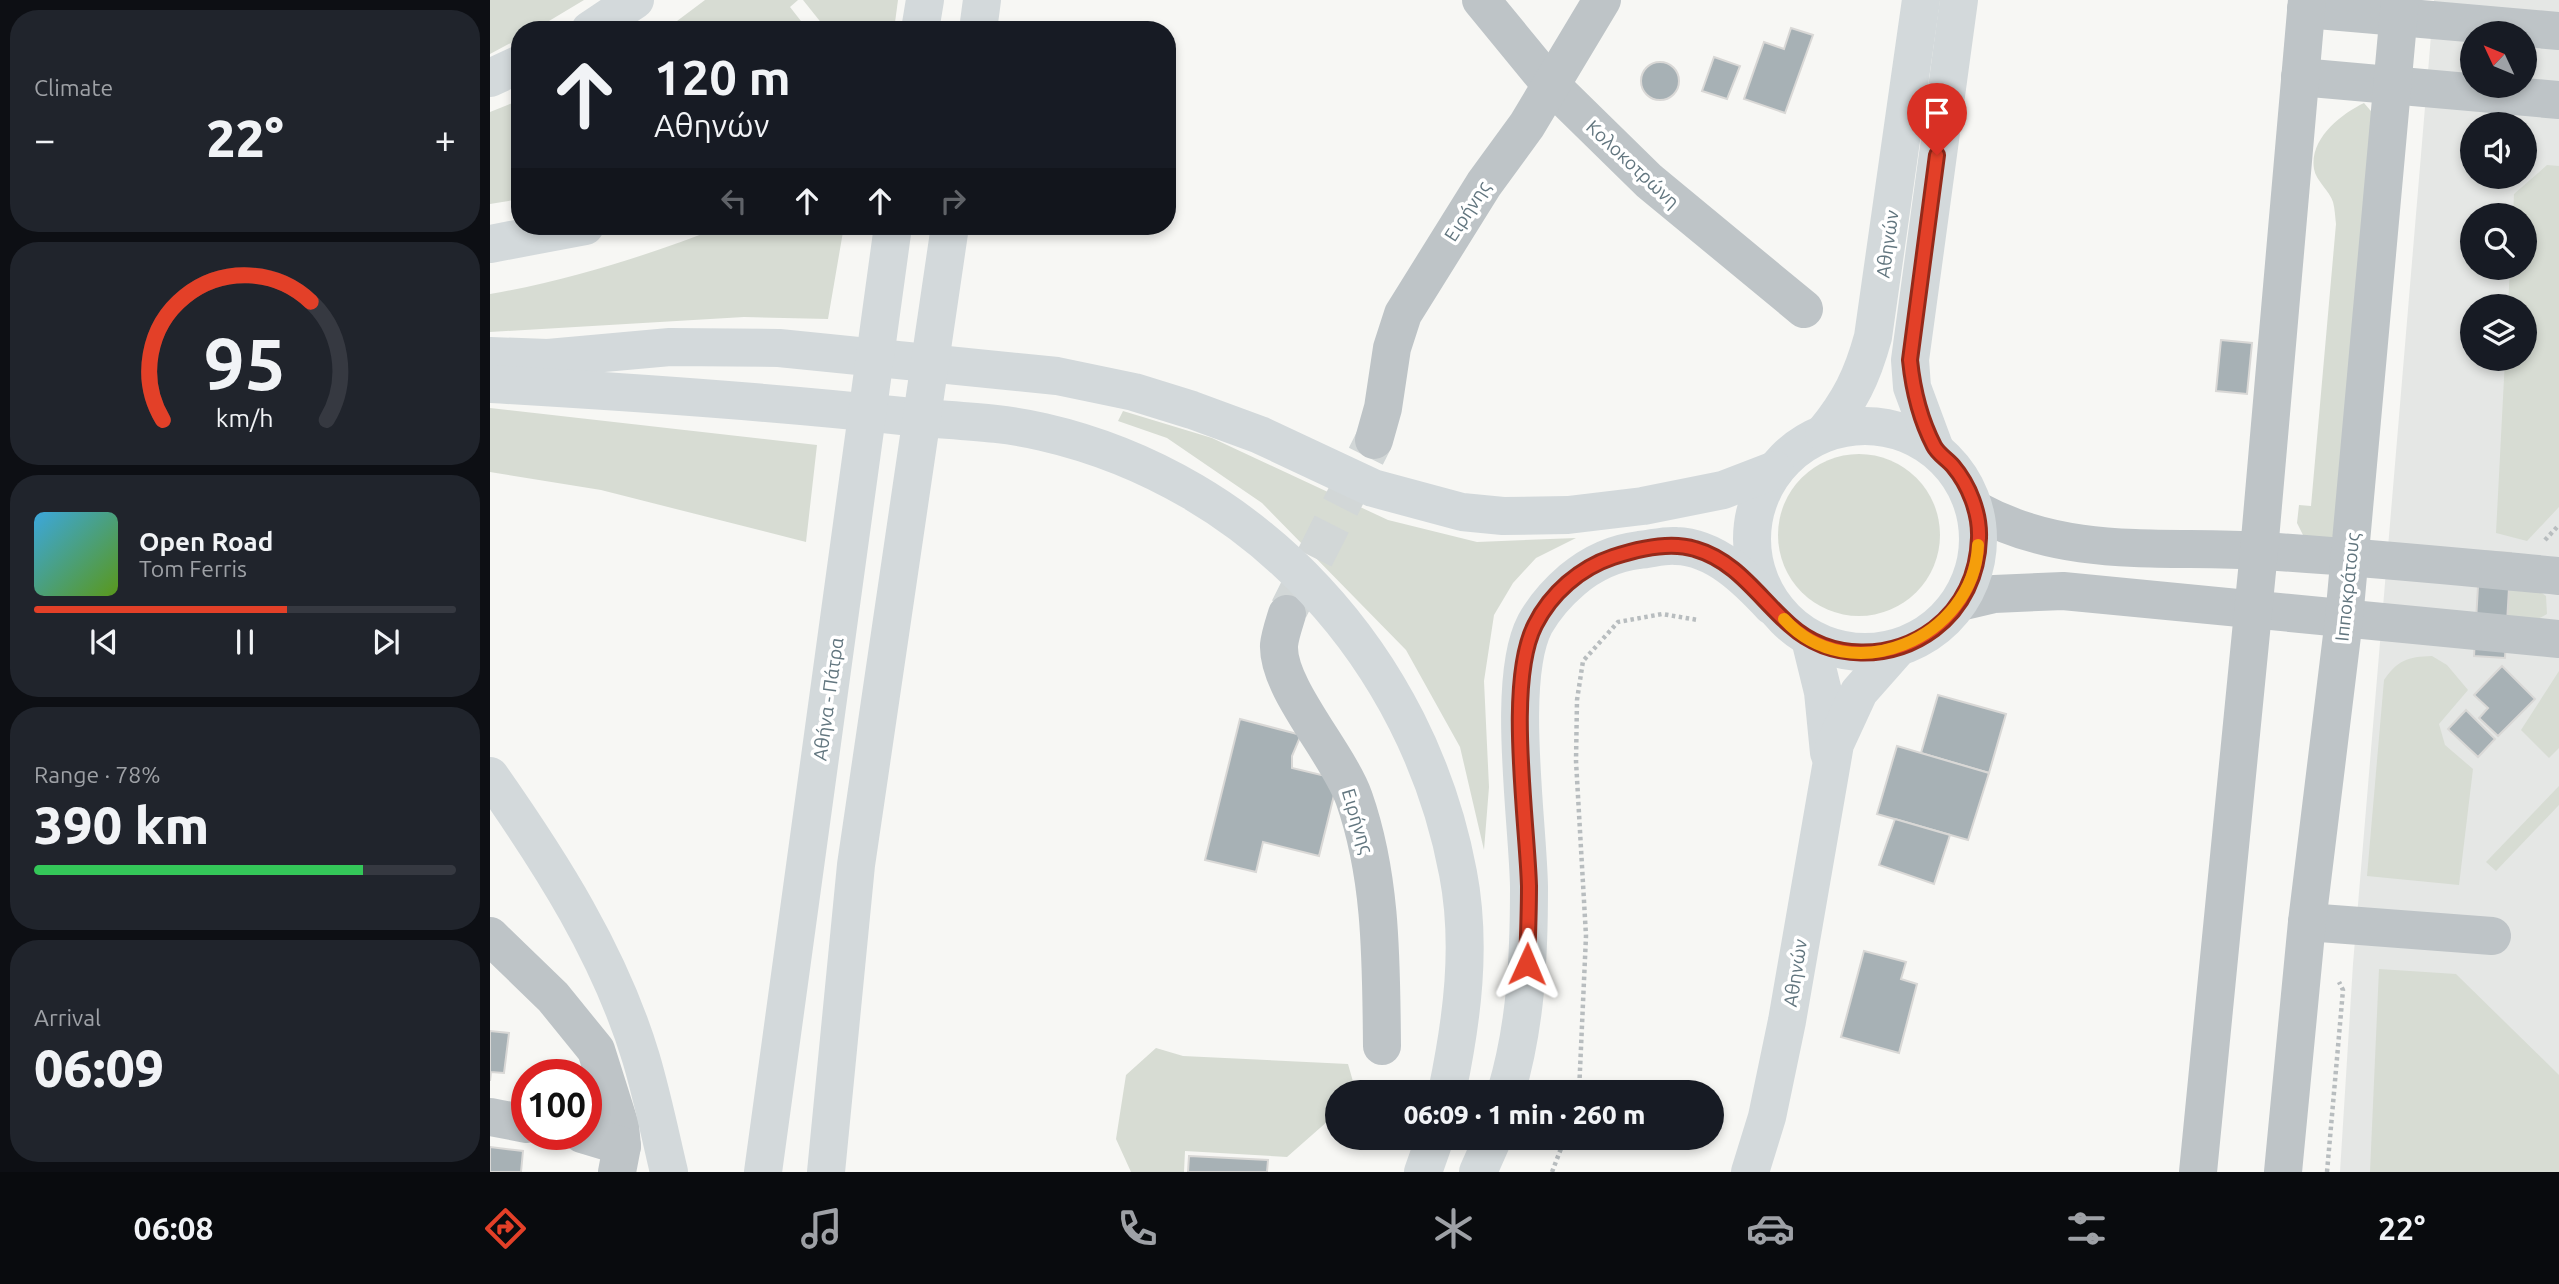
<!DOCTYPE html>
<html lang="en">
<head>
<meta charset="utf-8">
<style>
	body { margin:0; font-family:Ubuntu,sans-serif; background:#20242c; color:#f1f3f6; height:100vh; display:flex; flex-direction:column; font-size:26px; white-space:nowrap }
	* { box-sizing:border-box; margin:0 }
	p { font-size:23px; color:#9ea1a6 }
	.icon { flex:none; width:38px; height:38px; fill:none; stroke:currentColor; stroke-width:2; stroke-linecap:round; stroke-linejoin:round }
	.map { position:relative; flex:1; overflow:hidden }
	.details { display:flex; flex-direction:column; gap:10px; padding:10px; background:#0d0f14; width:490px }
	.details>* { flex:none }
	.hud { position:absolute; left:21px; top:21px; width:665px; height:214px; border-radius:28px; box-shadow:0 4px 10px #0003; background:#171b24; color:#f1f3f6; overflow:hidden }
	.needle { width:46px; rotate:314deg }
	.buttons { position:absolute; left:1970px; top:21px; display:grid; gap:14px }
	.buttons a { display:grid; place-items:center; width:77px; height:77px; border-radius:50%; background:#171b24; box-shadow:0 4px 10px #0003; font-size:35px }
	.speed { position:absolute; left:21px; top:1059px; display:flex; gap:14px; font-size:35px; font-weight:700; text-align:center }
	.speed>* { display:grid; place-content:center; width:91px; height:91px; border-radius:50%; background:#171b24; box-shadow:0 4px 10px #0003; line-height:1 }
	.speed .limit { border:10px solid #d22; background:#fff; color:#111 }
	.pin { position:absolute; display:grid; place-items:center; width:60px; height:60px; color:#fff; margin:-72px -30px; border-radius:50% 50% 50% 0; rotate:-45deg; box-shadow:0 0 7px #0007 }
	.pin .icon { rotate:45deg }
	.me { position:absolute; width:77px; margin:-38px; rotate:1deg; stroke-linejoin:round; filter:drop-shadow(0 0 5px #0008) }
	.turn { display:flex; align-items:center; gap:24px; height:147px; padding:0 28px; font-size:32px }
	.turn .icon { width:91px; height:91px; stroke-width:2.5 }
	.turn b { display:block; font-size:49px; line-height:60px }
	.lanes { display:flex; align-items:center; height:66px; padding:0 28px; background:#0003; justify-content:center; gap:35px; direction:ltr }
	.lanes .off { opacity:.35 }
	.big { font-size:52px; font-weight:800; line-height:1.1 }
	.details .card { flex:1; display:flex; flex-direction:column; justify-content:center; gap:10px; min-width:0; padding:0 24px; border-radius:28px; background:#20242c }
	.details .dial { align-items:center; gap:0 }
	.dial svg { height:182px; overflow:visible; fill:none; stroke:#363941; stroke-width:7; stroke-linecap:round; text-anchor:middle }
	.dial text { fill:#f1f3f6; stroke:none }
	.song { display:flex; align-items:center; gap:21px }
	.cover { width:84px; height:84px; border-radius:10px; background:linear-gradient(135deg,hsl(200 70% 55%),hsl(90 70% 35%)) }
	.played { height:7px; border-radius:4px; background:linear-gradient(90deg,#e34028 60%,#363941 60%) }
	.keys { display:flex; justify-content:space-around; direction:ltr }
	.heat { display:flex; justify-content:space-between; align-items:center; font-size:38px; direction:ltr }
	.charge { height:10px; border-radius:5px; background:linear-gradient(90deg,#34c759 78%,#363941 0) }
	.trip { position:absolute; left:835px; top:1080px; width:399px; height:70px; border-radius:35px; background:#171b24; box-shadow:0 4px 10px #0003; font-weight:800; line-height:70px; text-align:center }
	.menu { display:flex; height:112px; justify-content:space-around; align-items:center; background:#090b0e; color:#9ea1a6 }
	.menu .icon { width:49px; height:49px }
	.menu .active { color:#e34028 }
	.menu b { font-size:32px; color:#f1f3f6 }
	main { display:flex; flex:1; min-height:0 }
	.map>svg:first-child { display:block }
	.built { fill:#e5e7e5; fill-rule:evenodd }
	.green { fill:#d7dcd3 }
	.building { fill:#a7b1b5; stroke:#d9d8d6; stroke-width:2 }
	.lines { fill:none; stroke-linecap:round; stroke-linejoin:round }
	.minor-tunnel { stroke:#d2d7d7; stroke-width:38; stroke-dasharray:38 19; stroke-linecap:butt }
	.path { stroke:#b8bdbf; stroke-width:4.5; stroke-dasharray:3.5 3.5; stroke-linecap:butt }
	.minor { stroke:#bec4c7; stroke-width:38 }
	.major { stroke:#d3d9db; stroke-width:38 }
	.highway { stroke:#d3d9db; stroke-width:38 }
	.route-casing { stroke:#942a1a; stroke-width:18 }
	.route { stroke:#e34028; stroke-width:12 }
	.slow { stroke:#f59e0b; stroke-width:12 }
	.labels { text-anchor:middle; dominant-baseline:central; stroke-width:7; stroke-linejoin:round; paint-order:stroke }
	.street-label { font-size:19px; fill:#62767f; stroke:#fff }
</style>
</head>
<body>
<main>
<section class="details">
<div class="card"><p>Climate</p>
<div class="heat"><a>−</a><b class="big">22°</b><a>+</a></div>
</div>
<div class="card dial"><svg viewBox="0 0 100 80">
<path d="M14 69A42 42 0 1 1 86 69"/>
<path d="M14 69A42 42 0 0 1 79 17" stroke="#e34028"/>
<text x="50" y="56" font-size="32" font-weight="700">95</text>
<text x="50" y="72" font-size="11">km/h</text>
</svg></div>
<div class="card">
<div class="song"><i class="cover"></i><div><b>Open Road</b><p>Tom Ferris</p></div></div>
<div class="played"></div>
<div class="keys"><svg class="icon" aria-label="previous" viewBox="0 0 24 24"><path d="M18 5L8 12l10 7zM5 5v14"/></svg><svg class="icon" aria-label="pause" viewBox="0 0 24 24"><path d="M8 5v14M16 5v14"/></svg><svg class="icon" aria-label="next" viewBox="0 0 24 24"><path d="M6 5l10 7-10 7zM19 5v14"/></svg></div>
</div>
<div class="card"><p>Range · 78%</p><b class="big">390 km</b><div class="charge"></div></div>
<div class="card"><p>Arrival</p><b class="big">06:09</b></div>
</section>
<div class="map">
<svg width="2069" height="1172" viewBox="0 0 2069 1172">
	<rect width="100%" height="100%" fill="#f7f7f4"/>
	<path class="built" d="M1944 0H2069V1172H1850L1863 964ZM1983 33H2035V86H1983ZM1983 124H2035V177H1983ZM1983 215H2035V268H1983ZM1983 306H2035V359H1983Z"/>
	<g class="green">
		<path d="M0 0H94L44 30H30V38L0 54Z"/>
		<path d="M215 0H308L300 7 318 30H175Z"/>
		<path d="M313 0H408L404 30H337Z"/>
		<path d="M30 100V199L0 204V112Z"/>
		<path d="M1874 103 1886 117 1847 531 1841 539H1815L1807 523 1809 505 1821 506 1846 224C1845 217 1845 209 1843 202 1840 191 1826 181 1824 169 1819 139 1851 114 1874 103Z"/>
		<path d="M2057 165 2069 166V507L2037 541 2006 533 2015 359H2035V306H2018L2020 268H2035V215H2023L2024 194Z"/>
		<path d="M233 226H354L338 319 254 317 0 332V294C81 280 156 256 233 226Z"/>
		<path d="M0 408 327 445 316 542 111 490 0 472Z"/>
		<path d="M633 411 722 438 898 520 987 542 1086 538 1046 558 1023 583 1004 615 994 681 999 787 994 850 970 747 916 650 772 503 677 438 628 421Z"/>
		<circle cx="1369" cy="535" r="81"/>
		<path d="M2019 587 2048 590 2056 596 2057 614 2048 619 2017 618Z"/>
		<path d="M1942 656 1957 665 1978 690 1949 724 1955 745 1983 769 1969 885 1877 876 1894 680C1908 660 1917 657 1942 656Z"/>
		<path d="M2069 671V748L2059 758 2031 730Z"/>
		<path d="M2069 786V805L2006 871 1996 862Z"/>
		<path d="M1889 969 1966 974 2069 1075V1172H1880Z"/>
		<path d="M666 1048 693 1056 858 1064 866 1092H847V1113L797 1157 695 1151 694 1172H641L626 1139 636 1075Z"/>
	</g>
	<g class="building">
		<path d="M1301 28 1323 35 1295 113 1254 99 1274 42 1294 49Z"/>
		<path d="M1224 57 1250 66 1237 99 1212 91Z"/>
		<circle cx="1170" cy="81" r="19"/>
		<path d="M1731 340 1762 343 1757 394 1726 391Z"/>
		<path d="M1990 551 2021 553 2015 658 1984 656Z"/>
		<path d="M2012 666 2045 699 2008 736 1989 718 1998 708 1984 695Z"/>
		<path d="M1448 695 1516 714 1499 773 1431 753Z"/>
		<path d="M1976 710 2005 739 1988 757 1958 729Z"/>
		<path d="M750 719 811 735 802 756V768L848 779 829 856 773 842 766 872 715 860Z"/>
		<path d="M1407 746 1499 773 1478 840 1387 814Z"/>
		<path d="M1405 819 1460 835 1444 884 1389 865Z"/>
		<path d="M1374 951 1416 962 1411 979 1427 984 1409 1053 1351 1037Z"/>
		<path d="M0 1031 19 1033 14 1073 1 1072 0 1081Z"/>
		<path d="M0 1147 33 1151 31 1172H0Z"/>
		<path d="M699 1156 778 1160 777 1172H698Z"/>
	</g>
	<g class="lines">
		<path class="minor-tunnel" d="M799 609 884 440"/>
		<g class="path">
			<path d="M2055 540 2069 525"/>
			<path d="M1089 1092 1096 936 1086 761 1087 700 1093 661 1128 622 1172 614 1208 620"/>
			<path d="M1062 1172 1075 1138"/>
			<path d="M1837 1172 1853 990 1849 982"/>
		</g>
		<g class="minor">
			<path d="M991 0 1060 84 1159 181 1314 309"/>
			<path d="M1816 9 2069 31"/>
			<path d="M1810 77 2069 100"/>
			<path d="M884 440 893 408 902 348 913 314 994 184 1037 125 1112 0"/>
			<path d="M1486 510C1577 560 1672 545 1772 551 1871 557 1970 567 2069 576"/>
			<path d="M1470 602 1504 594 1573 591 2069 639"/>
			<path d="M797 614C794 624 790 635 789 645 787 688 848 753 864 798 892 878 891 962 892 1046"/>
			<path d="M1817 922 2002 936"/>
			<path d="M0 936 63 997 106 1050 130 1126 132 1146 127 1172"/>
			<path d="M0 1117 37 1124"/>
			<path d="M92 1134 132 1146"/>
			<path d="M1708 1172 1769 551 1817 0"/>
			<path d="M1793 1172 1817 922 1854 619 1910 0"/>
		</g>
		<g class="major">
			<circle cx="1375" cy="539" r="113"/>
			<path d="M1334 433C1360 401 1372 377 1383 337L1431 0"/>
			<path d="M1445 449 1422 387 1420 360 1469 0"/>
			<path d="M1320 639 1333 692 1339 753"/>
			<path d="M1260 1172 1277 1117 1297 1021 1345 744 1369 692 1407 649"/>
		</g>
		<g class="highway">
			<path d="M100 30 145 0"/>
			<path d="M430 30 435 0"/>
			<path d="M488 30 492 0"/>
			<path d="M0 78 30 64"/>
			<path d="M0 244 95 226"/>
			<path d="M0 356 58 358 180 347 289 348 567 376 644 392 702 410 770 435 883 488 972 512 1013 516 1078 515 1153 506 1233 490 1285 470"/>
			<path d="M0 384C138 392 275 401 412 416 458 421 508 421 553 432 767 481 928 659 968 873 982 946 972 1020 957 1092"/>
			<path d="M0 776C61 863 120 955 151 1058 162 1095 170 1134 179 1172"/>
			<path d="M1016 1092C1036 1025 1039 957 1039 887 1038 822 1016 679 1045 624 1054 608 1068 592 1082 580 1101 564 1124 553 1149 550 1161 549 1174 545 1186 546 1225 547 1257 579 1282 606"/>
			<path d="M273 1172 403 226"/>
			<path d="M336 1172 366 865 460 226"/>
			<path d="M933 1172 945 1138"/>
			<path d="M988 1172 1003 1138"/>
		</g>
	</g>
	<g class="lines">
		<defs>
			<path id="route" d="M1037 964C1038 938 1039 912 1039 886 1037 819 1016 682 1045 625 1061 593 1090 568 1123 557 1147 549 1180 541 1205 549 1247 561 1269 598 1300 625 1340 661 1401 661 1444 629 1473 607 1488 574 1489 538 1490 513 1479 485 1463 466 1457 459 1448 454 1444 446 1430 419 1423 390 1420 360L1447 155"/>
		</defs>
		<use href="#route" class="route-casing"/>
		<use href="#route" class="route"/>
		<path class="slow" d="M1294 619C1360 692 1484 638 1488 545"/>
	</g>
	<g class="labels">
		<g class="street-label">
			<text transform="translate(1143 164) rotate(43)">Κολοκοτρώνη</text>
			<text transform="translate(977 211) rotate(-57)">Ειρήνης</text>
			<text transform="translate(1397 244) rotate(-82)">Αθηνών</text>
			<text transform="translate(1857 587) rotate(-84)">Ιπποκράτους</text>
			<text transform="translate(338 699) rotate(-82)">Αθήνα - Πάτρα</text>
			<text transform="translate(868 821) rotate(73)">Ειρήνης</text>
			<text transform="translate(1305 973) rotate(-81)">Αθηνών</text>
		</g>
	</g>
</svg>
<div class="buttons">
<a><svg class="needle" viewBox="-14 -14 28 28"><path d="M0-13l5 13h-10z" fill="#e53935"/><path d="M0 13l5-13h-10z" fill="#9ea1a6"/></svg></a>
<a><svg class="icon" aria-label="sound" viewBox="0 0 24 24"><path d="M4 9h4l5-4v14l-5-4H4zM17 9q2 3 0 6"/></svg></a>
<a><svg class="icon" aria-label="search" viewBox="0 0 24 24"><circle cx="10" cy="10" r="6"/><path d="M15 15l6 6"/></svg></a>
<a><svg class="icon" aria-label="layers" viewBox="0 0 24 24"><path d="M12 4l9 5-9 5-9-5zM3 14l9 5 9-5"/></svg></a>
</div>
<div class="speed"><div class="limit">100</div></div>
<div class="pin" style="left:1447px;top:155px;background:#d93025"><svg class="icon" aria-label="arrive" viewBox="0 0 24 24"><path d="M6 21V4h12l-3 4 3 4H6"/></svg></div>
<svg class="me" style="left:1037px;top:964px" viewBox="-20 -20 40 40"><path d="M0-17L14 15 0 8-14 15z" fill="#e34028" stroke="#fff" stroke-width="4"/></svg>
<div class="trip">06:09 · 1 min · 260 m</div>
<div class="hud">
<div class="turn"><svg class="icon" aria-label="ahead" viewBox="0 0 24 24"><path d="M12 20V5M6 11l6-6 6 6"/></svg><div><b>120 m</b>Αθηνών</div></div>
<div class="lanes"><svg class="icon off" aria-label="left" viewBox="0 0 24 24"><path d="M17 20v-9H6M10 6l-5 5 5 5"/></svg><svg class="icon" aria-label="ahead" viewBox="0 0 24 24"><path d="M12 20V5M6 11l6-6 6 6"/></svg><svg class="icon" aria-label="ahead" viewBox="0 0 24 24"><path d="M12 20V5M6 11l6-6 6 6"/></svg><svg class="icon off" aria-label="right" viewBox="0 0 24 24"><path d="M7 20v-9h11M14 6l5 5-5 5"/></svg></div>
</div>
</div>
</main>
<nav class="menu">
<b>06:08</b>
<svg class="icon active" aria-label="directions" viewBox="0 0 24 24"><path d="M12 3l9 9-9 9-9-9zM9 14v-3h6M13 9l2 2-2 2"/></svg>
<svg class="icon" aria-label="music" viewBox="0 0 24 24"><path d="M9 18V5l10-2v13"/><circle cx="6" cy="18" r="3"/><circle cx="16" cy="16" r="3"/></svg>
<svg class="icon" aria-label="phone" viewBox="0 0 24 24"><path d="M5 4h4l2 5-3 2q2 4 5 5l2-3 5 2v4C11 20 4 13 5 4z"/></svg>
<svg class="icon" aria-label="climate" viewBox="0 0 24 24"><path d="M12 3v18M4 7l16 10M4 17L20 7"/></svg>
<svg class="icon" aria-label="car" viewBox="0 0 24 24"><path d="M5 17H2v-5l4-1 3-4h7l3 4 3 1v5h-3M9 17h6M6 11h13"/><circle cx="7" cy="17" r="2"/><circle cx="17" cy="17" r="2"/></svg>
<svg class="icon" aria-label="filters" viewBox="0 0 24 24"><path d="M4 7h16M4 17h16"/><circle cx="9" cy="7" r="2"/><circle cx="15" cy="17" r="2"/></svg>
<b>22°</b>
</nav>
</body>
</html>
